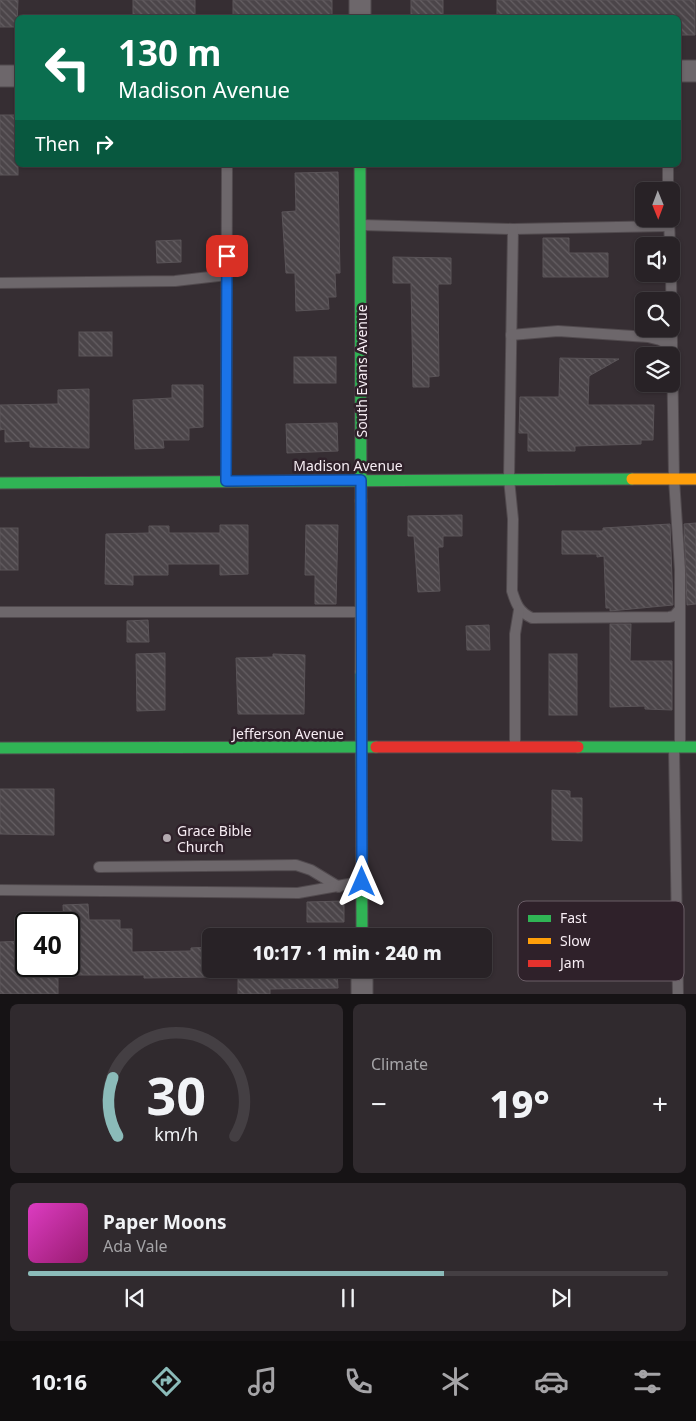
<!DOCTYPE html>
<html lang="en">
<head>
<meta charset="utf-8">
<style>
	body { margin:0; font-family:"Noto Sans",sans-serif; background:#302a2e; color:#f1f3f6; height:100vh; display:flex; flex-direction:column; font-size:19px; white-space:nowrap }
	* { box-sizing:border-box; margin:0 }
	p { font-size:16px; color:#a5a4a7 }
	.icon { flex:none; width:28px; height:28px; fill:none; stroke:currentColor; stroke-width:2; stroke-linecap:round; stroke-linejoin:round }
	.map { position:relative; height:994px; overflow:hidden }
	.details { display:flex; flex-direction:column; gap:10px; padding:10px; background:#161315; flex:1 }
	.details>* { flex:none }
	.banner { position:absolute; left:15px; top:15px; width:666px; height:152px; border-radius:8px; box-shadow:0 1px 4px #0004,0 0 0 1px #443f43; background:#0b6e4f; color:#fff; overflow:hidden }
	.needle { width:32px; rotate:179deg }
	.buttons { position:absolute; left:635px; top:182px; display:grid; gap:10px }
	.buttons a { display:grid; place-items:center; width:45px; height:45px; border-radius:8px; background:#282226; box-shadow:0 1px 4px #0004,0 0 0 1px #443f43; font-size:25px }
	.speed { position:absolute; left:15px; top:912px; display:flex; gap:10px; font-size:25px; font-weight:700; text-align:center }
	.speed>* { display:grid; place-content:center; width:65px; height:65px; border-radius:50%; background:#282226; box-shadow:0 1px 4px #0004,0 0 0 1px #443f43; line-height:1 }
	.speed .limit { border:2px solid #111; border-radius:8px; background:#fff; color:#111 }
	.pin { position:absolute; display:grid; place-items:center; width:42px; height:42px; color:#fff; margin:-21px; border-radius:10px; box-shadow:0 2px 8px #0006 }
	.me { position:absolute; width:55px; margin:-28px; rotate:0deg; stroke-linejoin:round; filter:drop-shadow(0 0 4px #0008) }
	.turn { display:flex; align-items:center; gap:18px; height:105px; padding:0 20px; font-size:22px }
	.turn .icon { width:65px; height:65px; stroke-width:2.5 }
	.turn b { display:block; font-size:35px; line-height:42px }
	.then { display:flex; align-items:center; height:48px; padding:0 20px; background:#0003; gap:10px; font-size:19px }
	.big { font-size:38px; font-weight:800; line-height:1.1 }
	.details .card { flex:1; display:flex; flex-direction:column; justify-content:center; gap:8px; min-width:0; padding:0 18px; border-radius:8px; background:#302a2e }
	.details .dial { align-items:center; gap:0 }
	.dial svg { height:130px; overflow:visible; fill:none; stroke:#443f43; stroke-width:7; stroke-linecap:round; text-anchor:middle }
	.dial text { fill:#f1f3f6; stroke:none }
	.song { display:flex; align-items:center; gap:15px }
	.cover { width:60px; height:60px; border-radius:8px; background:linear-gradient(135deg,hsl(310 70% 55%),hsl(320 70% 35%)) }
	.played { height:5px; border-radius:2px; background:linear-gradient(90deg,#8bbbb9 65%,#443f43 65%) }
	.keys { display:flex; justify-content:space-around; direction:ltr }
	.heat { display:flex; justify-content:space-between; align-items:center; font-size:28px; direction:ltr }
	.details .tiles { flex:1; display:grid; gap:10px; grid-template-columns:1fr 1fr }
	.card:last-child { grid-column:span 2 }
	.trip { position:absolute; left:202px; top:928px; width:290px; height:50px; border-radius:8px; background:#282226; box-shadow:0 1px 4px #0004,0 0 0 1px #443f43; font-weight:800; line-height:50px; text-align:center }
	.tabs { display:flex; height:80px; justify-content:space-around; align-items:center; background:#100e0f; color:#a5a4a7 }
	.tabs .icon { width:35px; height:35px }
	.tabs .current { color:#8bbbb9 }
	.tabs b { font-size:22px; color:#f1f3f6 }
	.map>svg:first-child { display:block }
	.building { fill:url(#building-back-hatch); stroke:#5a5458 }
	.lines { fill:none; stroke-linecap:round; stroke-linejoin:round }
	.lane-casing { stroke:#514a4e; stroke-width:12 }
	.street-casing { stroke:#514a4e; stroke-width:23 }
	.fast-casing { stroke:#514a4e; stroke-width:13 }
	.slow-casing { stroke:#514a4e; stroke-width:13 }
	.jam-casing { stroke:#514a4e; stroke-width:13 }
	.lane { stroke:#6d676b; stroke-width:10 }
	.street { stroke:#6d676b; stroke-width:21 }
	.fast { stroke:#30b455; stroke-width:11 }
	.slow { stroke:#ff9f0a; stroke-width:11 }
	.jam { stroke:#e5322d; stroke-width:11 }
	.route-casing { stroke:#114b97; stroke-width:12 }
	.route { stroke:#1a73e8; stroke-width:9 }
	.poi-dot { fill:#b3aab0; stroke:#2f212a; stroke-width:2 }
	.labels { text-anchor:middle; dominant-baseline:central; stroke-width:5; stroke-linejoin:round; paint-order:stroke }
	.street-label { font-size:14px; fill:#f7edf4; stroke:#2f212a }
	.poi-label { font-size:14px; fill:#f7edf4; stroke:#2f212a; text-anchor:start }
	.key { fill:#2f212a; stroke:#6b5e67; stroke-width:1 }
	.key-label { font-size:14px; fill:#f7edf4 }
</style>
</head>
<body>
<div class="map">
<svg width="696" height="994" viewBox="0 0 696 994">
	<defs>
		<pattern id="building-back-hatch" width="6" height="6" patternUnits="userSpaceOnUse" patternTransform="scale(1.25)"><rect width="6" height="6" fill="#4b4549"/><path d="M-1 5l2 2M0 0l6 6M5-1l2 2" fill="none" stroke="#666064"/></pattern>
	</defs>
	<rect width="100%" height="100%" fill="#362e33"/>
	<g class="building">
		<path d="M0 0H18L17 27H0Z"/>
		<rect x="133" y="0" width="62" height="18"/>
		<rect x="233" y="0" width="99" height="18"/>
		<rect x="411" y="0" width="32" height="18"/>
		<path d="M497 0H695V35H679V18H497Z"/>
		<rect x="0" y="115" width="18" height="60"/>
		<path d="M338 172 340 273H335L336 297H328L329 309 296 311 295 273H286L282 212 296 211 295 173Z"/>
		<path d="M543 238H569V253H608V277H543Z"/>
		<path d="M181 240V262L157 263 156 241Z"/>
		<path d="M393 257 451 258V284H438L439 376 429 377V387H413L411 283H393Z"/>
		<rect x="79" y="332" width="33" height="24"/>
		<rect x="294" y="357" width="42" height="26"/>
		<path d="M560 358 619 359 589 376 588 405H654L653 440H641V444L575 446V451H528V433H519L520 397H559Z"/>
		<path d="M172 385H203V427L189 428V440H163L164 448 135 449 133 400 172 398Z"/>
		<path d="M89 389V448L30 447V441L5 442V429L0 430V405L58 404V390Z"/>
		<path d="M337 423 338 451 287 453 286 424Z"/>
		<path d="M462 515V536H443V547H438L440 591 418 592 414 536H408V516Z"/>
		<path d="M696 523V604L687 605 684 524Z"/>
		<path d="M670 524 673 605 610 611V608H606L604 556 597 557V554H562V531H603V528Z"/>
		<path d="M220 525H248V574L220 575V564H168V575H133V585L105 584 106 534 149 533V526H169V533H220Z"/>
		<path d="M306 525H338L336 604H315V575H305Z"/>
		<rect x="0" y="528" width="18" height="42"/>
		<path d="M148 620 149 642H127V621Z"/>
		<path d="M610 624H631L630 661H672V710L645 709V706L610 707Z"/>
		<path d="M489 625 490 650H467L466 626Z"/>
		<path d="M165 653V710L137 711 136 654Z"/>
		<path d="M273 654 305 655 304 714H238L236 658 273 657Z"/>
		<rect x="549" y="654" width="28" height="61"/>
		<path d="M0 789H54V835L0 834Z"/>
		<path d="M552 790 570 791V798H582V841L552 840Z"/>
		<path d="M344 901V922H307V902Z"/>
		<path d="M88 904 89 920H120V929H132V952L191 951V948L211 947V977L144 978V975H69V924H64L63 905Z"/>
		<path d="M26 941V966H58V994H0V942Z"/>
		<path d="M238 969H337L338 988 270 989V994H238Z"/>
	</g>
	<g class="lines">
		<defs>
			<g id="lane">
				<path d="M668 191V165"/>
				<path d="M669 219 670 246"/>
				<path d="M361 225 513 229 669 226"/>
				<path d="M513 229 509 479 513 519 512 591C516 604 519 612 532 618L669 617 674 616 680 609"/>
				<path d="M671 274 674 479 680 570V745"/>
				<path d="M0 283 175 281 227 275"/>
				<path d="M511 335 558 331 648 337 660 340 672 346"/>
				<path d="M226 481 227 165"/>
				<path d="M0 612H359"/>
				<path d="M515 746V634L519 610"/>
				<path d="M674 748 678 994"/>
				<path d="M99 867 296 865 311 870 339 887"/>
				<path d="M0 890 298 893 360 882"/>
			</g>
			<g id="street">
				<path d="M360 18V0"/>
				<path d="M679 71H696"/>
				<path d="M0 76H18"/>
				<path d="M362 969V994"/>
			</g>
			<g id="fast">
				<path d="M360 165 361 501"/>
				<path d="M0 483 632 479"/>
				<path d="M361 672 362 936"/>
				<path d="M578 747H696"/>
				<path d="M0 748 376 747"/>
			</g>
			<g id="slow">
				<path d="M632 479H696"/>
				<path d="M361 501V672"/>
			</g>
			<path id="jam" d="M376 747H578"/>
		</defs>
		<use href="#lane" class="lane-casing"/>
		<use href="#street" class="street-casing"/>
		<use href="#fast" class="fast-casing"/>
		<use href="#slow" class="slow-casing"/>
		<use href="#jam" class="jam-casing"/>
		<use href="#lane" class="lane"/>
		<use href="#street" class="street"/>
		<use href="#fast" class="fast"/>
		<use href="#slow" class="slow"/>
		<use href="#jam" class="jam"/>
	</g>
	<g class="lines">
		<defs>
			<path id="route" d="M227 256 226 481 361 480 362 882"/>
		</defs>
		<use href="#route" class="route-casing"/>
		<use href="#route" class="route"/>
	</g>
	<circle class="poi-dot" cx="167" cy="838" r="5"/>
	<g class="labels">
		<g class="street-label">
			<text transform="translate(361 371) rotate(-90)">South Evans Avenue</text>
			<text x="348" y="465">Madison Avenue</text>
			<text x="288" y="733">Jefferson Avenue</text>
		</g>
		<g class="poi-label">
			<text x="177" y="830">Grace Bible<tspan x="177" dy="16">Church</tspan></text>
		</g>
	</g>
	<rect x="518" y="901" width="166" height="80" rx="8" class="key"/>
	<rect x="528" y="915" width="23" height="7" fill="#30b455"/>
	<rect x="528" y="938" width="23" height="6" fill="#ff9f0a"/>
	<rect x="528" y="960" width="23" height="7" fill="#e5322d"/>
	<g class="key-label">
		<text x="560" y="923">Fast</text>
		<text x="560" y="946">Slow</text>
		<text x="560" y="968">Jam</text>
	</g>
</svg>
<div class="buttons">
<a><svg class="needle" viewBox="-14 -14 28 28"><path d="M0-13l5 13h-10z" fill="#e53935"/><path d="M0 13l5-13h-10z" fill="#a5a4a7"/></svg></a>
<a><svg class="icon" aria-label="sound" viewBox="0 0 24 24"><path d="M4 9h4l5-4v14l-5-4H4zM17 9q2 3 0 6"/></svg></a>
<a><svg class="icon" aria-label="search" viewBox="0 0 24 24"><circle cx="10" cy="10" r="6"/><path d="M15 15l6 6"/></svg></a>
<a><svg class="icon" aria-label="layers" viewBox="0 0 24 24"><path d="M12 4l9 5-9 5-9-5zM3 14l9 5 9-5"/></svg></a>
</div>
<div class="speed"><div class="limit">40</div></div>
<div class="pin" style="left:227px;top:256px;background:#d93025"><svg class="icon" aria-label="arrive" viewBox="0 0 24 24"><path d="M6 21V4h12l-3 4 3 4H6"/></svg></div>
<svg class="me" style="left:362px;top:882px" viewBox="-20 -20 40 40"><path d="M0-17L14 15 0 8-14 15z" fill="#1a73e8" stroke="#fff" stroke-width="4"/></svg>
<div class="trip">10:17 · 1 min · 240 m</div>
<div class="banner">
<div class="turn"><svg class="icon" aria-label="left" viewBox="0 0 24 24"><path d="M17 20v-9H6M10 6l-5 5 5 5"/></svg><div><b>130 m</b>Madison Avenue</div></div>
<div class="then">Then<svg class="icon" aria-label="right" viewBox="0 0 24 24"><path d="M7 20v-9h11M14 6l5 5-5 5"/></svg></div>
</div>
</div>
<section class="details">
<div class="tiles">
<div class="card dial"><svg viewBox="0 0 100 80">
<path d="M14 69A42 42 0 1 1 86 69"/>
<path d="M14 69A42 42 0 0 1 11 33" stroke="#8bbbb9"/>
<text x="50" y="56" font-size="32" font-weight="700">30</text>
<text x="50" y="72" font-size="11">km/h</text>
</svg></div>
<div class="card"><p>Climate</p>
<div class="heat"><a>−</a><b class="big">19°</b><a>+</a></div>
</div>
<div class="card">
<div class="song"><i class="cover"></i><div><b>Paper Moons</b><p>Ada Vale</p></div></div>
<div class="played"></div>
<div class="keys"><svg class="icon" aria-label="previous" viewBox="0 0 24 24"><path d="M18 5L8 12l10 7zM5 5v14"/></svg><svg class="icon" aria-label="pause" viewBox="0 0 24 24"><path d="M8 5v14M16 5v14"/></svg><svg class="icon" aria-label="next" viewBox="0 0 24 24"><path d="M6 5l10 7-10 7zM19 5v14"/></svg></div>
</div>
</div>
</section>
<nav class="tabs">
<b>10:16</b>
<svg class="icon current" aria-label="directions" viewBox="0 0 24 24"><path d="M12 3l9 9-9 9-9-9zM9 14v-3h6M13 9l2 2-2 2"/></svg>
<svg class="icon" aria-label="music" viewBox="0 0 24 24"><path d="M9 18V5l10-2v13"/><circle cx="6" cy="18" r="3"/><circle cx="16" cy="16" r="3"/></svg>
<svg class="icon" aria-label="phone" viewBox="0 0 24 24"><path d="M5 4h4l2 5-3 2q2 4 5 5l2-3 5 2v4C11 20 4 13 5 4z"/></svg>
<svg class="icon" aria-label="climate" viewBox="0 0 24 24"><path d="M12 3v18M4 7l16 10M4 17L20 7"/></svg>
<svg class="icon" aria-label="car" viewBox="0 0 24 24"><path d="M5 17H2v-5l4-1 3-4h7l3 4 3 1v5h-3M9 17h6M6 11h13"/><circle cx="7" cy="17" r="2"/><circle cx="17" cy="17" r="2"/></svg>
<svg class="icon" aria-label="filters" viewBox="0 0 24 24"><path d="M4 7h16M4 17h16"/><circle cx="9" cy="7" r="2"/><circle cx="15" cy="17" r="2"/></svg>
</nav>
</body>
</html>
